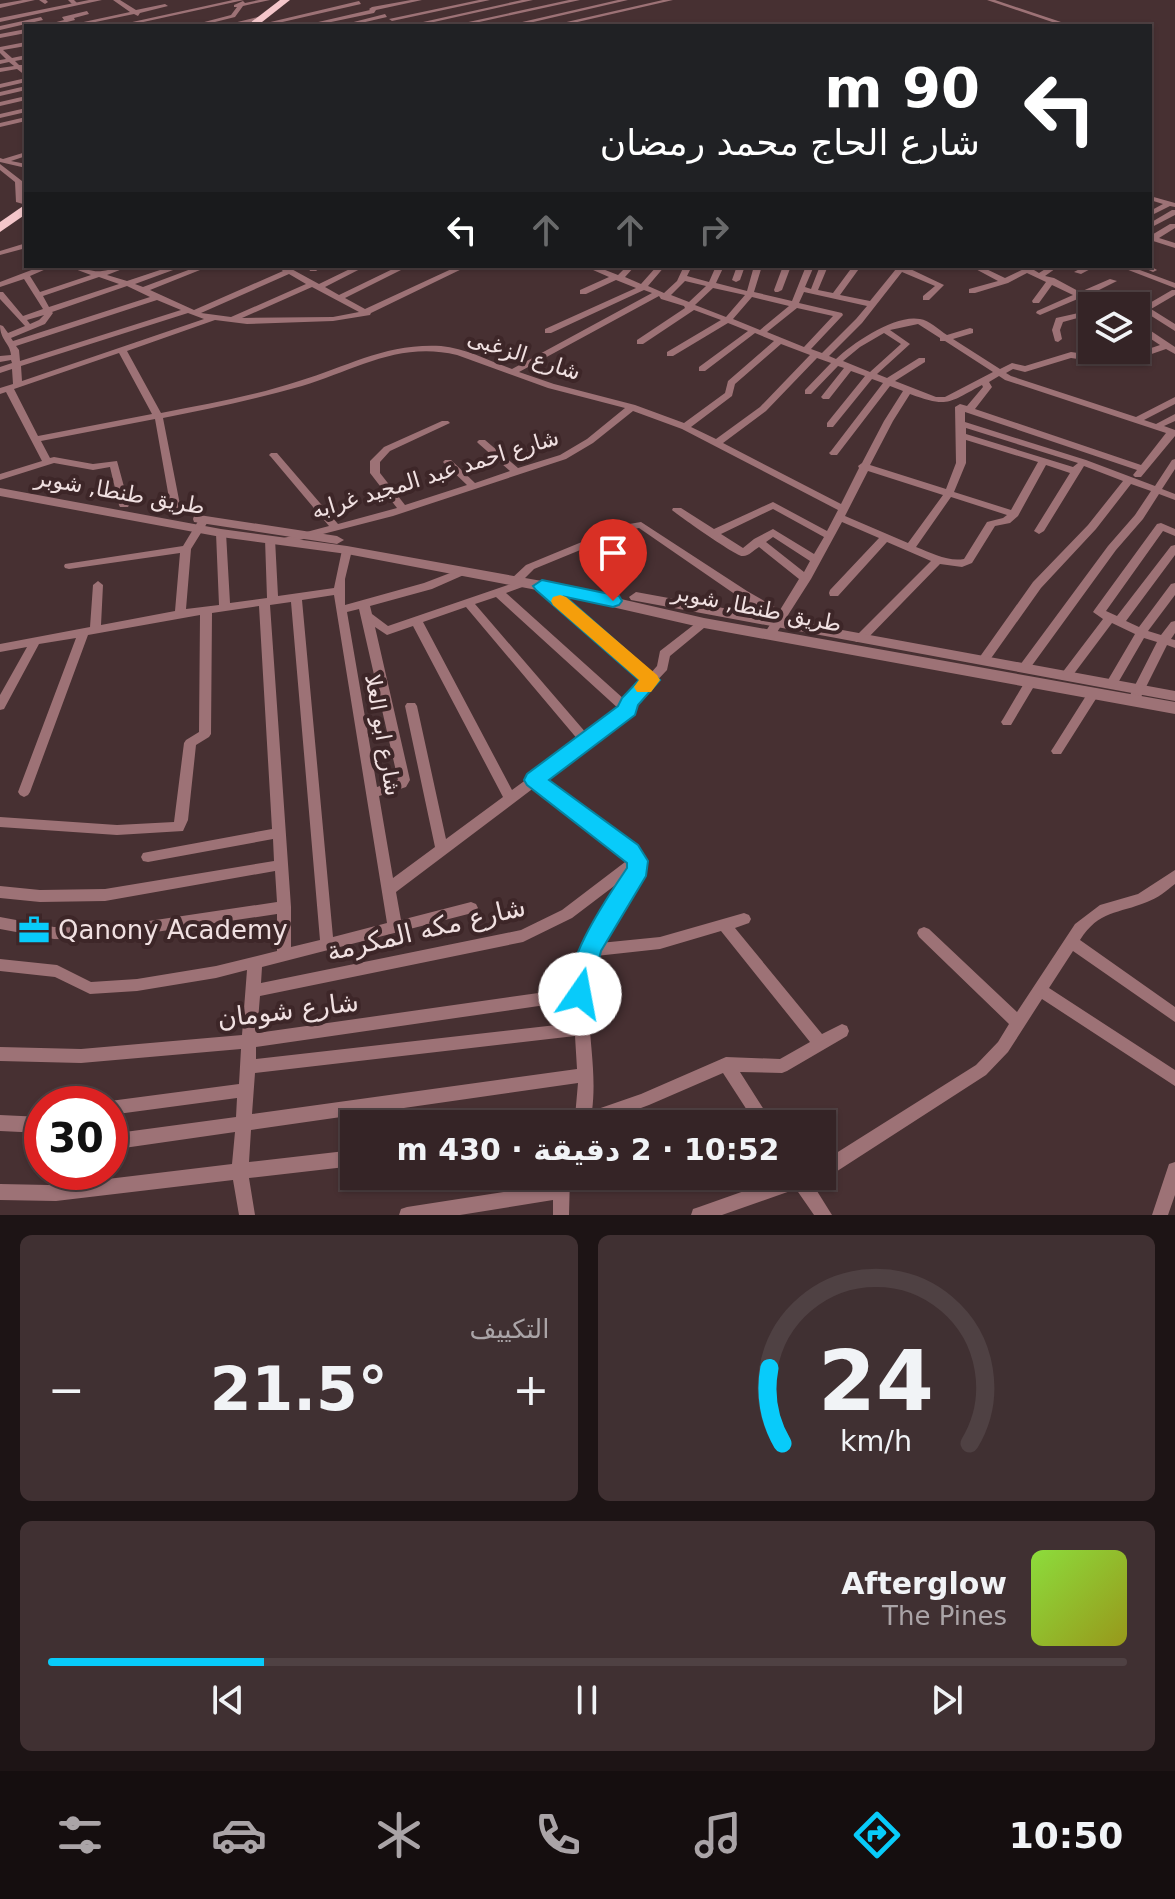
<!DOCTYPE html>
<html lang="ar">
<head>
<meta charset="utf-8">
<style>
	body { margin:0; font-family:"DejaVu Sans","Noto Naskh Arabic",sans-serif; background:#403032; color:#f1f3f6; direction:rtl; height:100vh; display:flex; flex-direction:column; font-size:30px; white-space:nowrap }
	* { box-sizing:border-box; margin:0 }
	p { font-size:26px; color:#aaa4a7 }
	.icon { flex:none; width:44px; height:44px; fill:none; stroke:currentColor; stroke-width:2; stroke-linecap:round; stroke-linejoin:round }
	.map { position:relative; height:1215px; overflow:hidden; direction:ltr }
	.drawer { display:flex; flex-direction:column; gap:20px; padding:20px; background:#1d1415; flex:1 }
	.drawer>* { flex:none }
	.guide { position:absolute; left:24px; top:24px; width:1128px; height:244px; border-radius:0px; box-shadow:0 2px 6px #0004,0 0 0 2px #4f4143; direction:rtl; background:#202124; color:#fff; overflow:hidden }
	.controls { position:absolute; left:1078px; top:292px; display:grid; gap:16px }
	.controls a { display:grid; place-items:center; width:72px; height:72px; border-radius:0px; background:#352426; box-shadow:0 2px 6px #0004,0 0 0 2px #4f4143; font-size:40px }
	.speed { position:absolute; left:24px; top:1086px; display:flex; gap:16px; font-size:40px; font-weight:700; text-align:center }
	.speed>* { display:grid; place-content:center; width:104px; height:104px; border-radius:50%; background:#352426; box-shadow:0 2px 6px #0004,0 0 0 2px #4f4143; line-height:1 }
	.speed .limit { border:12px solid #d22; background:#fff; color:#111 }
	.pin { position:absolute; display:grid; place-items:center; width:68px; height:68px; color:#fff; margin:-82px -34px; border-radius:50% 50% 50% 0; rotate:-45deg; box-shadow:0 0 8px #0007 }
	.pin .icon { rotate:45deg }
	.me { position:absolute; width:88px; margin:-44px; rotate:12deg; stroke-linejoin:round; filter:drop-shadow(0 0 6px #0008) }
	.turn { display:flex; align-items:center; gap:28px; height:168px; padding:0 40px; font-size:36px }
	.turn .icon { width:104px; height:104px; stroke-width:2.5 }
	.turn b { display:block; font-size:56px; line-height:68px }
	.lanes { display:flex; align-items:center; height:76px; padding:0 40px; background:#0003; justify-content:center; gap:40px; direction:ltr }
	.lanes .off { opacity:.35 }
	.big { font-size:60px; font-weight:600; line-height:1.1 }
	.drawer .card { flex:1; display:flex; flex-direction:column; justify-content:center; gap:12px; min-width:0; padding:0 28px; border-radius:12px; background:#403032 }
	.drawer .dial { align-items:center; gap:0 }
	.dial svg { height:208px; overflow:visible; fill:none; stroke:#4f4143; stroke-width:7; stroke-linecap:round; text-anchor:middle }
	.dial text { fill:#f1f3f6; stroke:none }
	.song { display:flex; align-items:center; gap:24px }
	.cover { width:96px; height:96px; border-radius:12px; background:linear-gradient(135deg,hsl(90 70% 55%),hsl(60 70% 35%)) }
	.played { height:8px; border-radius:4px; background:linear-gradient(90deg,#08cbfa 20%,#4f4143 20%) }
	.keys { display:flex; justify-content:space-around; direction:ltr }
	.heat { display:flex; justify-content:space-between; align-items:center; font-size:44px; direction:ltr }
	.drawer .tiles { flex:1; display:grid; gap:20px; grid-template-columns:1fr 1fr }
	.card:last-child { grid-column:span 2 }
	.trip { position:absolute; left:340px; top:1110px; width:496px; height:80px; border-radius:0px; background:#352426; box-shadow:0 2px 6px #0004,0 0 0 2px #4f4143; font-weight:600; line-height:80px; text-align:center; direction:rtl }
	.menu { display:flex; height:128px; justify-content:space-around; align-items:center; background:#150e0f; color:#aaa4a7 }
	.menu .icon { width:56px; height:56px }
	.menu .selected { color:#08cbfa }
	.menu b { font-size:36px; color:#f1f3f6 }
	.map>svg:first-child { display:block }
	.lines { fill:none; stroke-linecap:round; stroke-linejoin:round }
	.minor { fill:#9d7276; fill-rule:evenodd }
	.tertiary { fill:#9d7276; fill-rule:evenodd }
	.trunk { fill:#f4c6ca; fill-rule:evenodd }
	.route { fill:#08cbfa; stroke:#0584a2; stroke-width:2 }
	.slow { fill:#f59e0b }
	.labels { text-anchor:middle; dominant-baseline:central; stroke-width:8; stroke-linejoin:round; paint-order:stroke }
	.street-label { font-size:22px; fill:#f0e0e1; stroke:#3d2628 }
	.near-street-label { font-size:26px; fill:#f0e0e1; stroke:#3d2628 }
	.near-poi-label { font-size:26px; fill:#f0e0e1; stroke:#3d2628; text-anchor:start }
</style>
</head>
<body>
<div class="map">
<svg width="1175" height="1215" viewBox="0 0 1175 1215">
	<rect width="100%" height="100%" fill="#473032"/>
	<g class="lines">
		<g class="minor">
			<path d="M23 0H35L0 8V4Z"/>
			<path d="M39 0H46L48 2 45 4Z"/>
			<path d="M68 0H74L77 3 72 4Z"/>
			<path d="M113 0H120L136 10 165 4 168 6 140 13 138 16 134 14 76 26H65L130 12Z"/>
			<path d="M233 0H244L125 26H114Z"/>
			<path d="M259 0H270L243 6 235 17 199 26H189L231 15 237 7H234V5L243 1 245 3Z"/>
			<path d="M411 0H422L376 10 374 13 312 26H301L370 10 369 9 372 7Z"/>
			<path d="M479 0H490L392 21 389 19Z"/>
			<path d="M522 0H533L416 26H405Z"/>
			<path d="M569 0H580L461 26H450Z"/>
			<path d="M618 0H628L516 26H505Z"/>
			<path d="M663 0H673L560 26H549Z"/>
			<path d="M987 0H995L1073 26H1064Z"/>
			<path d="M359 1 361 4 265 26 262 24Z"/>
			<path d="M87 11 89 14 74 18 75 20 51 26 45 25 64 20 62 17Z"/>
			<path d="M385 14 387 17 348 26H338Z"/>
			<path d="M262 16 264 19 232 26H221Z"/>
			<path d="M41 17 43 20 0 30V26Z"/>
			<path d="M26 29V33L0 38V34Z"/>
			<path d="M26 42V46L3 50 12 58 26 55V59L15 61 19 65H24L23 68 26 71V76L17 69 0 72V68L14 66 9 62 0 64V60L6 59 0 53V47Z"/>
			<path d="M26 78V82L0 88V84Z"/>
			<path d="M26 86V90L0 96V92Z"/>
			<path d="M26 96V100L0 106V102Z"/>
			<path d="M26 108V112L0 118V114Z"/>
			<path d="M26 117V121L0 127V123Z"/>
			<path d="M26 152V156L11 161 26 164V168L0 162V158L3 159Z"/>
			<path d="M0 164 22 181 23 204 16 202 15 182 0 170Z"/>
			<path d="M1150 196 1175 203V207L1170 206 1150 216V211L1163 204 1150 200Z"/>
			<path d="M1172 210H1175V215L1150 228V223Z"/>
			<path d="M1170 224H1175V228L1159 238 1175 243V248L1150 240V236Z"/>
			<path d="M23 244H26V248L0 255V251Z"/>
			<path d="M42 266H53L30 276 40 292 91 275 67 266C79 266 94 273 102 271 112 270 119 266 130 266L107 275 127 281 172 266H184L135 284 143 287 199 266H210L150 290 194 310 283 271 276 266H286L319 284 356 266H366L325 287 339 295 399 266H409L345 298 365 309 458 266H468L371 313 370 315 333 321 247 324 215 320 127 351 161 413C207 404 254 396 299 381 349 366 386 343 441 346 465 348 489 361 512 369L652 293 644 290 551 333H545V329L636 288 616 280 586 294H580V290L609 277 584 266H595L618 275 627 266H635L625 277 641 284 657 266H665L648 286 664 293 677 281 684 266H692L687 276 709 282 716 266H724L716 283 747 291 754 266H762L754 292 792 301 806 266H814L805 287 811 289 820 266H828L818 290 833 293 853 266H861L840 295 870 301 896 269 892 266H904L944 285 929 300H923V296L935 286 902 272 862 323 829 356 836 359C853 343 895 314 920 319 929 320 939 330 947 335L970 328 973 329V333L953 339 1000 369 1012 363 1025 366 1071 352 1119 359 1160 345 1136 329V322L1139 323 1175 347V354L1166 349 1120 365 1071 358 1025 372 1013 369 1006 373 1011 376 1136 417 1175 397V404L1144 420 1156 424 1175 414V421L1164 426 1175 430V436L1141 477H1135L1133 475 1137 470 965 412V422L1086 460 1155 486 1172 460 1175 459V469L1162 489 1175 494V500L1159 494 1143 519 1116 550 1028 671H1020L1018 668 1020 665 1108 546 1135 515 1151 491 1131 484 1096 529 1041 588 987 664 983 665 977 661 979 658 1033 582 1088 525 1123 481 1084 466 1044 531 1039 534 1034 531 1070 473 1046 465 1018 516 1010 523 995 526 972 563 962 567 940 564 864 642H856L854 639 856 636 931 561 887 542 838 596H830L829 593 830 590 879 538 842 522 811 579 774 637 770 638 764 634 775 617 739 597 639 528 629 530 534 569 523 580 528 581 529 583 528 585 506 593 625 700 643 681 538 589 537 586 538 583H546L650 674 657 666 660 651 700 620 704 619 710 623 670 656 667 670 635 704 632 713 544 780 635 848 643 857 645 869 618 910 600 943 660 937 744 913 749 915 751 919 749 923 735 928 822 1034 842 1024 847 1026 849 1031 847 1036 787 1071 782 1073 740 1072 773 1124H756L723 1073 649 1105 598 1124H569L571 1119 575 1117 578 1083 251 1130 249 1162 354 1150V1166L249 1178 255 1215H239L233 1180 56 1201 0 1200V1184L49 1185 52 1172H68L66 1184 232 1164 235 1132 110 1150V1134L236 1117 237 1098 110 1115V1104H104L110 1101 239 1084 241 1049 81 1063 0 1061V1047L81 1049 242 1035 247 970 216 978 137 991 90 994 55 977 0 971V959L57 965 91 982 137 979 216 966 277 951V914L102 940 54 939 0 929V917L54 927 102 928 277 902 275 871 105 901 40 902 0 898V886L40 890 105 889 274 861 273 839 148 862 143 861 141 857 143 853 148 852 272 829 259 606 212 613 211 734 209 737 196 745 188 820 183 831 117 835 0 827V817L117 825 174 822 184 743 186 740 199 732 200 615 88 635 30 792 28 795 24 797 20 795 18 792 76 638 39 644 4 709 0 710V695L27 647 0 652V644L90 627 93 585 98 581 103 585 101 625 175 611 180 553 69 569 65 568 64 566 65 564 183 546 200 518 204 517 209 520 191 549 186 609 219 605 216 533 221 530 226 533 230 603 267 598 265 539 270 536 275 539 278 596 334 588 342 550 347 547 352 550 345 579V605L424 583 458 570H466L467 572 466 574 432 589 370 606 372 614 388 626 511 584 510 581 511 579 526 565 623 525 641 522 747 591 780 610 799 579 759 547C754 550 748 557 742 556 736 556 679 516 672 510L673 508H681L714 529 773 502 827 531 838 510 682 429 633 411 593 443 566 459 393 516 284 544 280 543 279 541 280 539 329 526 271 457 269 455 271 453H277L338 524 397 508 370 473V461L384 447 442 421H448L450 423 390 451 380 462V473L405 505 467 485 445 464 443 462 445 460H451L475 483 510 471 479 444 477 442 479 440H485L518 468 560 455 587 439 625 408 548 388 457 355C399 341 355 370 302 386 256 399 210 409 163 418L182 515 181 517H173L172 515 155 419 41 441 50 458 54 457 93 464 117 461 129 505 128 507H120L119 505 110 467 93 470 54 463 0 480V474L42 461 6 392 0 394V388L13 384 12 369 0 373V367L12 363 11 360 0 362V356L11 355C10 343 0 340 0 325L3 326 8 333 25 326 0 299V292H3L23 316 43 309 24 279 0 287V282ZM289 274 306 284 231 317 201 313ZM99 277 119 284 49 307 43 296ZM685 281 706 286 689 302 671 295ZM127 286 150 297 13 341 11 338 45 324 53 313 52 312ZM312 287 359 312 333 317 242 318ZM713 288 745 295 726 317 695 305ZM804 292 867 306 856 319 822 353 811 349 843 315 842 313 799 303ZM659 296 661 299 684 306 685 308 637 340V344H643L694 310 721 320 667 352V356H673L728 323 748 331 699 367V371H705L755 333 774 341 728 381 725 393 684 423 635 405 554 384 519 372ZM752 297 789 306 760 330 733 319ZM157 300 181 310 20 361 19 350 16 346ZM797 308 833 316 804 347 767 332ZM188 313 204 319 22 381 21 366ZM44 315 39 320 30 324 27 320ZM918 324 940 338V341H945L993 372 945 397H936L895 381 925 362V358H919L887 378 877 374 910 344 890 330ZM884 333 901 344 870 372 843 361 860 347ZM781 344 810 355 760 407 716 439 691 427 732 396 735 384ZM119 353 152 414 38 436 14 389ZM817 358 831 363 805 390V394H811L838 366 844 368 821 397 823 399H829L851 371 865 376 827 423V427H833L872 379 883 383 831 451 829 453 831 455H837L890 386 903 391 884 421 862 463 858 466 859 468 841 504 723 443 766 411ZM999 376 1005 380 1166 433 1141 465 975 409 992 387 989 382ZM982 385 983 387 967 406 960 404 955 407 956 463 946 489 870 465 893 421 910 394C948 408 948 403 982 385ZM966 428 1078 463 1073 467 966 434ZM966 440 1038 462 1011 510 954 492 966 463ZM868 471 943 495 908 543 845 516ZM951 497 1007 515 1003 518 987 522 964 559C948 562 932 553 916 547ZM773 509 824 537 814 554 773 529 754 539 743 548 721 534ZM773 537 810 561 804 572 766 542ZM334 595 387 923 333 937 302 600ZM496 597 620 710 587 734 475 604ZM291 602 320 940 291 947V907L270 605ZM466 607 579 741 512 790 423 622ZM359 609 398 780 377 787 347 612ZM413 626 503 797 446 839 417 706 415 703H407L405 706 435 847 393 878 379 796 406 787 410 780 375 627 387 635ZM535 787 629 859 562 910 521 930 261 983 262 967 476 912 478 908 476 904 471 902 401 920 396 892ZM626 877C600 910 579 947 574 988L257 1033 260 996 523 942 572 918ZM721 931 810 1042 780 1059 726 1057 641 1094 592 1111C599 1058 579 1010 596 956L660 949ZM573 1001 574 1023 256 1059V1047ZM575 1036 577 1069 252 1114 255 1073Z"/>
			<path d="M313 266H323L316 271H310L309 269Z"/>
			<path d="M737 266H745L740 280 736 282 732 280Z"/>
			<path d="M783 266H791L782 290 778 292H775L774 290Z"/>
			<path d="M970 266H980L1005 278 1030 266H1037V269L1034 270 1039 273 1050 266H1059L1045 276 1054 278 1080 292 1110 279 1117 281 1087 296 1106 306H1095L1080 298 1040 315 1036 313 1037 311 1073 295 1052 285 1039 303H1033L1032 301 1046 282 1027 273 1008 283 975 293H969V289L998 281Z"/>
			<path d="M1085 266H1096L1081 274 1074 272Z"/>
			<path d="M1118 266H1129L1175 283V288Z"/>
			<path d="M1140 266H1150L1157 270 1153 272Z"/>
			<path d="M1172 290H1175V295L1151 309 1175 324V331L1145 312 1136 316V311Z"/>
			<path d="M1092 310V314L1063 322 1060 330 1062 339 1058 342 1055 341 1052 330 1056 318Z"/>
			<path d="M1161 523 1175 529V536L1163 531 1106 611 1117 616 1171 546 1175 545V555L1126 621 1139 627 1171 584 1175 583V595L1148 631 1161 635 1171 622 1175 621V633L1171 639 1175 640V648L1167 645 1141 697 1139 700H1131L1129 697 1157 642 1144 638 1115 688H1107L1105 685 1135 634 1112 623 1070 679H1062L1060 676 1062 673 1103 619 1093 612 1095 609 1157 524Z"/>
			<path d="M1030 679 1034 680 1036 683 1011 725H1003L1001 722 1003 719 1026 680Z"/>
			<path d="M1093 690 1097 691 1099 694 1061 754H1053L1051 751 1053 748 1089 691Z"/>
			<path d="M1175 870V884C1166 891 1158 898 1147 902 1118 914 1099 910 1080 940L1175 1007V1022L1073 951 1049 988 1175 1070V1086L1042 999 1008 1052 986 1075 828 1177 822 1179 818 1177 816 1182 812 1183 832 1215H814L796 1189 722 1215H691L693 1209 699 1207 787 1176H822V1162L976 1065 998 1042 1009 1024 919 937 917 933 919 929 924 927 929 929 1017 1012 1075 924 1100 905 1138 894Z"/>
			<path d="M0 1115 42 1117V1133L0 1131Z"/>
			<path d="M1175 1162V1195L1168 1215H1152L1169 1164Z"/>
			<path d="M554 1176H570L569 1215H553V1200L460 1215H399L401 1209 407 1207 554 1184Z"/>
		</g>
		<g class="tertiary">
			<path d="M89 0H102L0 22V18Z"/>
			<path d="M0 488 221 529 347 546 542 581 704 618 1175 702V714L704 628 542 591 347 554 221 537 0 496Z"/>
			<path d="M199 515 337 536 344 540 337 544 194 522 193 519 194 516Z"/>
			<path d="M636 592 1175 691V701L631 600 629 597Z"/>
		</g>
		<g class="trunk">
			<path d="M280 0H290L257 26H246Z"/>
			<path d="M26 204V214L0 232V222Z"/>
		</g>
	</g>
	<path class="route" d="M542 580 619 596 622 601 619 605 613 607 566 597 660 680 638 705 635 715 549 780 638 845 648 861 646 876 601 951 589 1001 580 1004 572 1001C557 969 609 895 627 868V863L527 785 524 780 527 774 618 706 622 698 639 680 536 590 533 586Z"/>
	<path class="slow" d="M560 595 566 597 657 675 660 680 651 692H637L634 687 639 680 553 605 551 601 553 597Z"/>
	<defs>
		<symbol id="office-bare" viewBox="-9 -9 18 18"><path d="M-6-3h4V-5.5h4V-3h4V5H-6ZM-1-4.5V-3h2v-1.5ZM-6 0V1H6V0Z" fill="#08cbfa" stroke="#3d2628" stroke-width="2.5" paint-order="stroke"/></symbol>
	</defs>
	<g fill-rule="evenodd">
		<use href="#office-bare" x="12" y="908" width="44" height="44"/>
	</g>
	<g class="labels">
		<g class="street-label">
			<text transform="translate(524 355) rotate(18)">شارع الزغبى</text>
			<text transform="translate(435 474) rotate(-17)">شارع احمد عبد المجيد غرابه</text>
			<text transform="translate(120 492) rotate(10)">طريق طنطا, شوبر</text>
			<text transform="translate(757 608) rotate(11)">طريق طنطا, شوبر</text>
			<text transform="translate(383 735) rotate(80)">شارع ابو العلا</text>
		</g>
		<g class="near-street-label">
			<text transform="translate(426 929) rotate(-13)">شارع مكه المكرمة</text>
			<text transform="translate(288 1010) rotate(-7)">شارع شومان</text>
		</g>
		<g class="near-poi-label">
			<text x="58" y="930">Qanony Academy</text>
		</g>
	</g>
</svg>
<div class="controls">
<a><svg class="icon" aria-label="layers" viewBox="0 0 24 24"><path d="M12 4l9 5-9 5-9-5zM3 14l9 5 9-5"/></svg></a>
</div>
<div class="speed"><div class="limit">30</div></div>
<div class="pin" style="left:613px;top:601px;background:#d93025"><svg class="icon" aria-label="arrive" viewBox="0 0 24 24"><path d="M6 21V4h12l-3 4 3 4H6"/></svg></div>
<svg class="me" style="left:580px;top:994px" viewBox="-20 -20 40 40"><circle r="19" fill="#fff"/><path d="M0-13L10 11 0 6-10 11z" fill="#08cbfa"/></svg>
<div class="trip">10:52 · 2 دقيقة · 430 m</div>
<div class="guide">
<div class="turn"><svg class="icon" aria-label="left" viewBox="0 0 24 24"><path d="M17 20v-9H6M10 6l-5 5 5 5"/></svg><div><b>90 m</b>شارع الحاج محمد رمضان</div></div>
<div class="lanes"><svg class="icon" aria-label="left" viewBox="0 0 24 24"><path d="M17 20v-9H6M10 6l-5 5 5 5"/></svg><svg class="icon off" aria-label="ahead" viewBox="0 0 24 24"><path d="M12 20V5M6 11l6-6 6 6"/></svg><svg class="icon off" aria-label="ahead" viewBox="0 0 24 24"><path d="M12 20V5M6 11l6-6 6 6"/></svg><svg class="icon off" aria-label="right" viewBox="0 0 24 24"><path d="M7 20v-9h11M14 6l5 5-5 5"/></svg></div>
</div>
</div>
<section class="drawer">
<div class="tiles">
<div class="card dial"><svg viewBox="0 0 100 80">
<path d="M14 69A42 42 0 1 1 86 69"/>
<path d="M14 69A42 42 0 0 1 9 40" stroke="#08cbfa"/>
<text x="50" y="56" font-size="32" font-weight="700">24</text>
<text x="50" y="72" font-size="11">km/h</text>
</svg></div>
<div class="card"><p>التكييف</p>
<div class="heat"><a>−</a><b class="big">21.5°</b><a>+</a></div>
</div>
<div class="card">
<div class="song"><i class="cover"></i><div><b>Afterglow</b><p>The Pines</p></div></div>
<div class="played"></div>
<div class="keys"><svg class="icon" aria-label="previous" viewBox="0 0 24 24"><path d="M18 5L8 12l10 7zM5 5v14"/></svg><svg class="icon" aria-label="pause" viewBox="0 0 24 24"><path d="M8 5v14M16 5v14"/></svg><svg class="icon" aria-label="next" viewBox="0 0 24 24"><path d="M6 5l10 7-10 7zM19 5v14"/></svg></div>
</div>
</div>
</section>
<nav class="menu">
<b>10:50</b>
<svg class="icon selected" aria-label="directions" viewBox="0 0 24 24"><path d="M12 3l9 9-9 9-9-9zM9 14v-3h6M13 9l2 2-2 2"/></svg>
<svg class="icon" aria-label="music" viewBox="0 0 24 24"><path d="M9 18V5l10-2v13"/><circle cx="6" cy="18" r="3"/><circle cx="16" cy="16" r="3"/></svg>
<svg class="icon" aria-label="phone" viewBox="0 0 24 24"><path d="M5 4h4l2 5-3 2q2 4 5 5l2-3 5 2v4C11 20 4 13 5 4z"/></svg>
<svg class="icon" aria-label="climate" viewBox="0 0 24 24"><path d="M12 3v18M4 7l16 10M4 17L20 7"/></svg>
<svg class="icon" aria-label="car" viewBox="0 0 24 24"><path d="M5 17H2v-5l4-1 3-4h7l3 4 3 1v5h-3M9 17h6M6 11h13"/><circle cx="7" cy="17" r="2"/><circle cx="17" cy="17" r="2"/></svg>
<svg class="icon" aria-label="filters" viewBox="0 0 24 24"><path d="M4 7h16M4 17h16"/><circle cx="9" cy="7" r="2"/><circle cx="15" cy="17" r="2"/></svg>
</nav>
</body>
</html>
